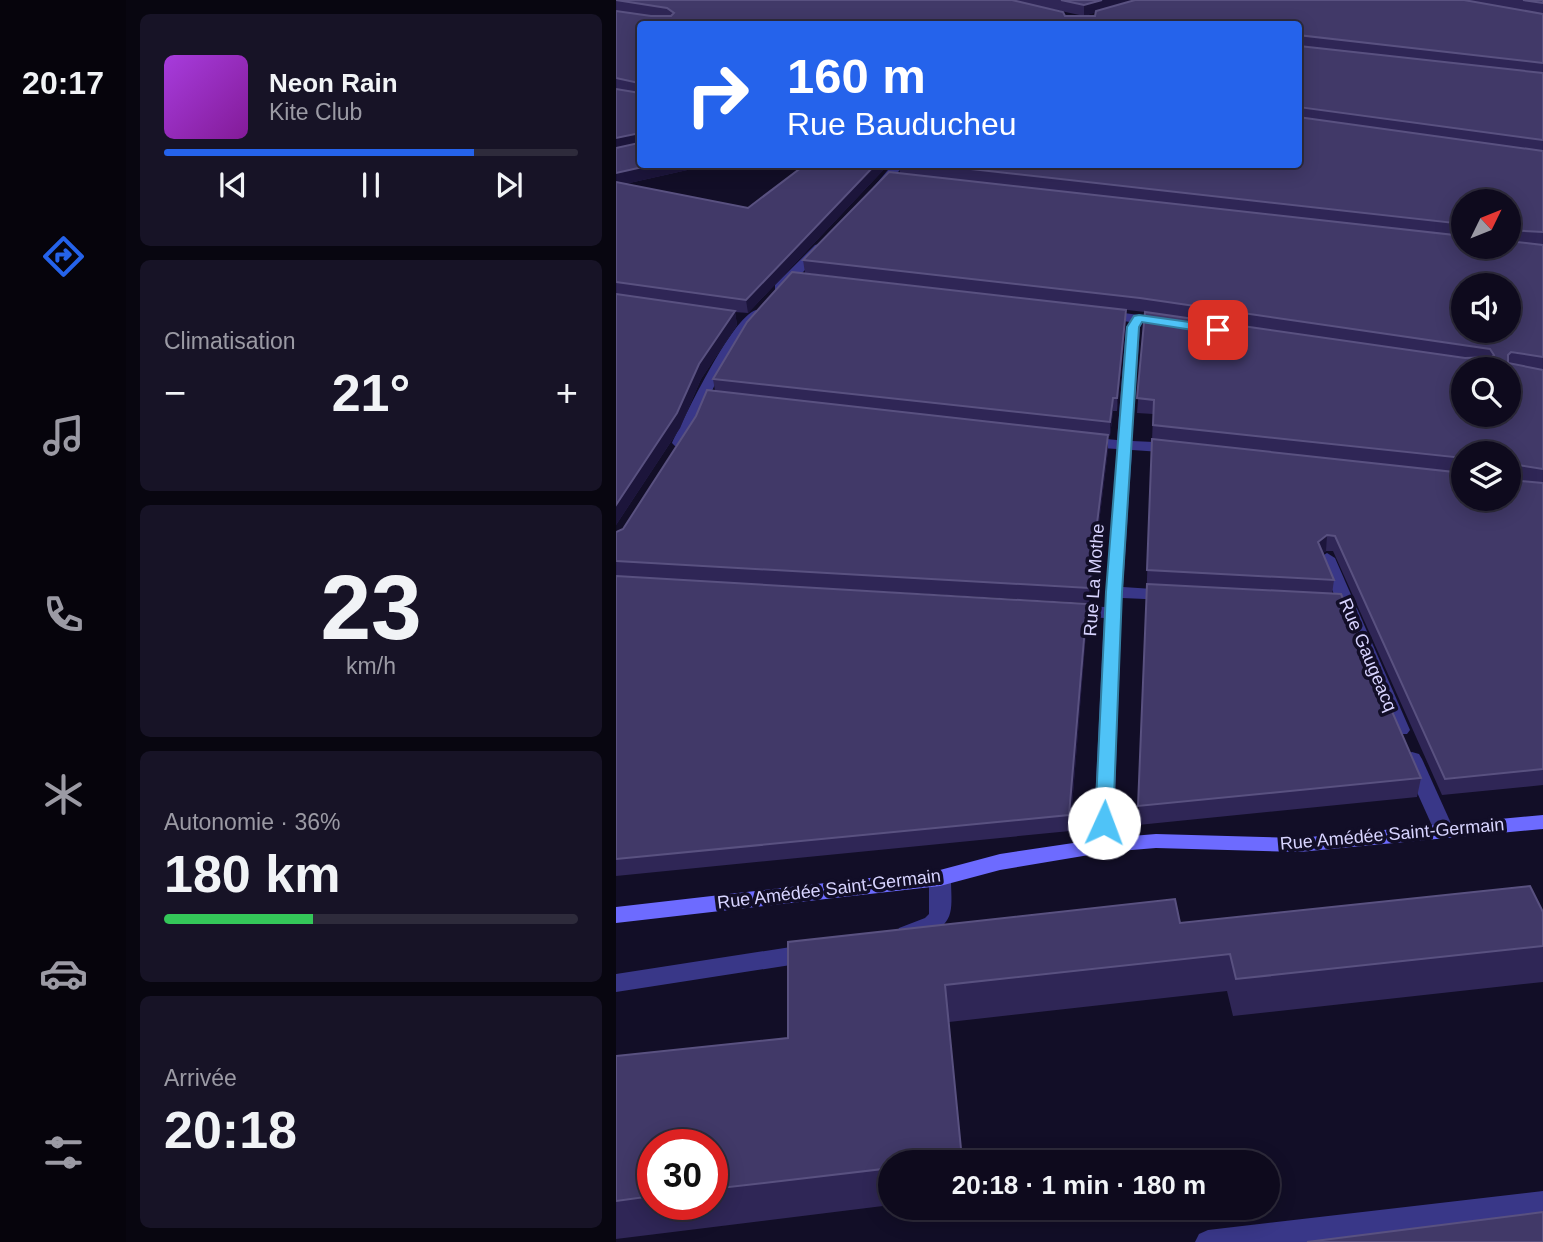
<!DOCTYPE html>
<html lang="fr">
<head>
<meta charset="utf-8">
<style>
	body { margin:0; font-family:Helvetica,sans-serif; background:#171326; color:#f1f3f6; height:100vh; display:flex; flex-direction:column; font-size:26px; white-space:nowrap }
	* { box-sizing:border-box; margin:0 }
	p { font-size:23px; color:#9b9aa4 }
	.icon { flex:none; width:38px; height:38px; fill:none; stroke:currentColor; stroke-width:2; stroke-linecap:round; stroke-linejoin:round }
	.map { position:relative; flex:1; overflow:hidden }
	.drawer { display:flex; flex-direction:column; gap:14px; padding:14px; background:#080610; width:490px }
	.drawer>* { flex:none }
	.top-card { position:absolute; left:21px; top:21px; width:665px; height:147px; border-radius:7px; box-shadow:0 4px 18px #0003,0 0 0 2px #2e2b3b; background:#2563eb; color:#fff; overflow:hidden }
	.needle { width:46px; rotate:47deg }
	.buttons { position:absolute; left:835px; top:189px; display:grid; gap:14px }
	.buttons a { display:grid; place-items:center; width:70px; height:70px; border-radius:50%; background:#0e0a1d; box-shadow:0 4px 18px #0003,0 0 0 2px #2e2b3b; font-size:35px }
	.speed { position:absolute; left:21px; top:1129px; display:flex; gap:14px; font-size:35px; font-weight:700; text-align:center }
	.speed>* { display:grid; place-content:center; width:91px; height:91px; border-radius:50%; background:#0e0a1d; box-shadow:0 4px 18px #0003,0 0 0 2px #2e2b3b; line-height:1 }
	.speed .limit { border:10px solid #d22; background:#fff; color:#111 }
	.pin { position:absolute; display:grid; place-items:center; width:60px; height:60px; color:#fff; margin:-30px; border-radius:14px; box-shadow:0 4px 10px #0006 }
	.me { position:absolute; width:77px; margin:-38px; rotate:2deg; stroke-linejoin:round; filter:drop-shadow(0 0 5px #0008) }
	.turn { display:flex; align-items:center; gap:24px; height:147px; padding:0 35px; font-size:32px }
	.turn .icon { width:91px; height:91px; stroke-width:2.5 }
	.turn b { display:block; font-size:49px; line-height:60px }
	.big { font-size:52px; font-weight:600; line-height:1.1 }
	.drawer .card { flex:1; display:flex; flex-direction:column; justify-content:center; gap:10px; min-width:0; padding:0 24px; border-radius:10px; background:#171326 }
	.drawer .dial { align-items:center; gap:0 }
	.dial b { font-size:91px; line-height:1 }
	.song { display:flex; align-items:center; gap:21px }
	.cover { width:84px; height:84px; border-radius:10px; background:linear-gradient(135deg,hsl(280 70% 55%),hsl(290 70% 35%)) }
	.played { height:7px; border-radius:4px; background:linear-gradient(90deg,#2563eb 75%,#2e2b3b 75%) }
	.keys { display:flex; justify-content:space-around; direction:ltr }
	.heat { display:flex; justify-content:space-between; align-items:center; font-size:38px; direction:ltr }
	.charge { height:10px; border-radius:5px; background:linear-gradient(90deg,#34c759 36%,#2e2b3b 0) }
	.trip { position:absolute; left:262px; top:1150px; width:402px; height:70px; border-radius:35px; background:#0e0a1d; box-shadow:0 4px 18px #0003,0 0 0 2px #2e2b3b; font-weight:600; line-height:70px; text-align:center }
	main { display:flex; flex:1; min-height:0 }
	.dock { display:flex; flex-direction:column; width:126px; justify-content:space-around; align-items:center; background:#06040c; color:#9b9aa4 }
	.dock .icon { width:49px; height:49px }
	.dock .current { color:#2563eb }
	.dock b { font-size:32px; color:#f1f3f6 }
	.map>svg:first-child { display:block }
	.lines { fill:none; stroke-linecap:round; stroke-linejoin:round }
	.lane { fill:#393788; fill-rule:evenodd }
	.street { fill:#393788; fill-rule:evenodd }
	.secondary { fill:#6d6bff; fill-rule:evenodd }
	.wall { fill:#2f2656; fill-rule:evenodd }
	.shaded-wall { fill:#1c153b }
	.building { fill:#413968; stroke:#595180; stroke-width:2; fill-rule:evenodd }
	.route { fill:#4fc3f7; stroke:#337fa1; stroke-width:2 }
	.labels { text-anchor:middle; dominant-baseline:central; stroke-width:7; stroke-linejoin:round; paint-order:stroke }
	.street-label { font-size:18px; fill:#d8d4ff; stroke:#120e27 }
</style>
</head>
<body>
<main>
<nav class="dock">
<b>20:17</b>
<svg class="icon current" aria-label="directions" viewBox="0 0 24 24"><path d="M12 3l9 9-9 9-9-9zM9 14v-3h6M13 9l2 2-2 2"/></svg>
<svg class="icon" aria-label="music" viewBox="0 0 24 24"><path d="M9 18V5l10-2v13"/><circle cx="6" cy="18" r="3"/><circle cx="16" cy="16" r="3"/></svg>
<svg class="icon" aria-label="phone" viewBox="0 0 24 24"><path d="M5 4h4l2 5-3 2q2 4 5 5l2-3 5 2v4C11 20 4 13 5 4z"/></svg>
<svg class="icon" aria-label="climate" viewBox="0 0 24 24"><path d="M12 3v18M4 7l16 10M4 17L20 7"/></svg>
<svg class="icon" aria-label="car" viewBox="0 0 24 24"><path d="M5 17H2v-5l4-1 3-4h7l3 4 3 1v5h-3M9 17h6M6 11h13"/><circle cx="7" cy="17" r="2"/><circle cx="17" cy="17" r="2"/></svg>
<svg class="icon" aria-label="filters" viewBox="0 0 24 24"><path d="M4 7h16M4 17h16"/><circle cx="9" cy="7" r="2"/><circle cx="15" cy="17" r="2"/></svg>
</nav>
<section class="drawer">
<div class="card">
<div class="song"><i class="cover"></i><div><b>Neon Rain</b><p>Kite Club</p></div></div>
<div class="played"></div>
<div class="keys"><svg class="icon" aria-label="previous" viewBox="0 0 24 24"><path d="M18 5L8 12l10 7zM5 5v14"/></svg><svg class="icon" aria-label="pause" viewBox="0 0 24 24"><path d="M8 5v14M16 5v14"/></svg><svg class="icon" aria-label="next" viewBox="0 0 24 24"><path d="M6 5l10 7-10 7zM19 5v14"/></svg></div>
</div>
<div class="card"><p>Climatisation</p>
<div class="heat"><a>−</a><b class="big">21°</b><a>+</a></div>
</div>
<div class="card dial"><b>23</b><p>km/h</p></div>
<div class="card"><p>Autonomie · 36%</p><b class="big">180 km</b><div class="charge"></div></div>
<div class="card"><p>Arrivée</p><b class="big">20:18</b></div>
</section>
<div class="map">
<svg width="927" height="1242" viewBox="0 0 927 1242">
	<rect width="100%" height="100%" fill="#120e27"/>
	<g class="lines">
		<g class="lane">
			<path d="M324 870 331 872 335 878C335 906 341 923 311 935 301 939 294 943 283 940L280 934 283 928 309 918 313 914V878L317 872Z"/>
			<path d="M194 944 202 947 205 953 202 959 194 962 0 992V974Z"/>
			<path d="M927 1191V1213L691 1242H579L583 1234 592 1230Z"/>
		</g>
		<g class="street">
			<path d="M277 164H289L264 193H256V189Z"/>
			<path d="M203 244 207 245V251L169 291H159V285L199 245Z"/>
			<path d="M140 310 147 314 101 380 72 443 69 446H59L56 443C69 417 115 318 140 310Z"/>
			<path d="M486 310 552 319 559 323 552 327 526 323 524 327 516 441 560 443 568 448 560 453 516 450 507 587 552 590 561 595 552 600 506 598 498 823 501 845 498 850 491 852 484 850 478 823 488 618 447 615 438 610 447 605 489 607 501 449 469 447 461 442 469 437 501 440 510 327 514 322 481 317 479 314Z"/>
			<path d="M711 553 719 558 794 730 791 734H777L774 730 703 558Z"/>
			<path d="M796 752 803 754 806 759 838 830 835 835 828 837 821 835 818 830 786 759 789 754Z"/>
		</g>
		<path class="secondary" d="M927 815V829L683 852 540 848 491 852 384 870 324 886 0 923V907L324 870 384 854 491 838 540 834 683 838Z"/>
	</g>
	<g class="wall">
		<path d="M0 0H927V785L826 795 717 551H710L707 553 718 580 716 594 805 778 801 797 522 825 537 414 521 413 529 312 189 273 187 260 284 174 283 164H682V24L98 164 9 184 132 208 190 164H273L132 313 119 312 121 325 85 379 64 428 0 525V11L36 16 0 11ZM399 1 468 16 480 12 479 16H449ZM847 201H892V247H847ZM847 453 892 499H847Z"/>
		<path d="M510 310 509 323 501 411H497L494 436 492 435V450L473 603 117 583 471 604V620L454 831 0 876V532L7 529 99 391 97 379Z"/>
		<path d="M927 912V982L617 1016 611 991 333 1022 346 1162H275V1205L0 1239V1056L172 1038V942L564 923ZM37 1144H96V1204H37Z"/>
	</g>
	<g class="shaded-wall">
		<path d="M486 0H523L468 16V5Z"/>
		<path d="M24 133V145L0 150V138Z"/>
		<path d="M40 164H98L0 186V173Z"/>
		<path d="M260 164H273L132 313 130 300Z"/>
		<path d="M510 310 509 323 501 411V398Z"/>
		<path d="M119 311 121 325 85 379 64 428 0 525V505L83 364Z"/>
		<path d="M497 398V411L494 436V422Z"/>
		<path d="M492 435V450L473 603V588Z"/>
		<path d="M711 535 710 551 701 557 702 542Z"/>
		<path d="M471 604V620L454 831 453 815Z"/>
	</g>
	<g class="building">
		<path d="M0 0H396L447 12 449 16H479L480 11 519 0H848L927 14V63L682 35V24H24V164H40L0 173V148L23 143 24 133 0 138V89L24 93 23 83 0 78V11L35 16H55L58 13 51 8Z"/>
		<path d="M445 0H486L468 5Z"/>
		<path d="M907 0H927V3Z"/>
		<path d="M683 46 927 73V140L682 107Z"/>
		<path d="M682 117 927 151V232L892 230V201H847V224L310 164H682Z"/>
		<path d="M190 164H260L130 300 0 282V182L132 208Z"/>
		<path d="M273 172 847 236V247H892V241L927 245V357L895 352 892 355V363L927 370V469L895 464 892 467V453H847V458L537 425 538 400 521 398 529 312 849 358 876 357 878 355 874 349 524 298 187 260ZM847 285H892V331H847ZM847 369H892V415H847Z"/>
		<path d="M176 272 510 310 501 398H497L494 422 97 379 131 322Z"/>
		<path d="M0 294 119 311 83 364 61 413 0 505Z"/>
		<path d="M91 390 492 435 473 588 0 561V532L7 529 80 416Z"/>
		<path d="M536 439 847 473V499H892V477L895 480 927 483V769L829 779 719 536 711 535 702 542 718 580 531 570Z"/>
		<path d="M0 576 471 604 453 815 0 859Z"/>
		<path d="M531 584 725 594 805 778 522 806Z"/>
		<path d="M914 886 927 912V946L620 979 614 954 329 985 346 1159 321 1162H275V1168L96 1189V1144H37V1196L0 1201V1056L172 1038V942L559 899 564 923Z"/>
		<path d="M927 1212V1242H691Z"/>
	</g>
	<path class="route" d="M523 315 602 326 608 330 602 334 526 322 523 327 506 592 497 823 494 828H481L479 823 490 592 511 327 518 316Z"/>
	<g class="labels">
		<g class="street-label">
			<text transform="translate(478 580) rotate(-86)">Rue La Mothe</text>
			<text transform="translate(752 655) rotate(67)">Rue Gaugeacq</text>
			<text transform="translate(776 834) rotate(-5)">Rue Amédée Saint-Germain</text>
			<text transform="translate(213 889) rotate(-7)">Rue Amédée Saint-Germain</text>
		</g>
	</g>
</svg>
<div class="buttons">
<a><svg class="needle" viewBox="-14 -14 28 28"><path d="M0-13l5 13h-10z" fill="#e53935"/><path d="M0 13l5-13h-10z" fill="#9b9aa4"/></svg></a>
<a><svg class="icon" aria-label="sound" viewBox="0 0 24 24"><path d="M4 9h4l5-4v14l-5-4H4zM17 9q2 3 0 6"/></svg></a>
<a><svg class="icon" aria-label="search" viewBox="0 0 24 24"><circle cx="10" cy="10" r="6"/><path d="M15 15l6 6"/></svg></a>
<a><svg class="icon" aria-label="layers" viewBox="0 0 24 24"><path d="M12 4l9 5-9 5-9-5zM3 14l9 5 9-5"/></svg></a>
</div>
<div class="speed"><div class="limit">30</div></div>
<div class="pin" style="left:602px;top:330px;background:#d93025"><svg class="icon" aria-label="arrive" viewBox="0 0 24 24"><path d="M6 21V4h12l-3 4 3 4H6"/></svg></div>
<svg class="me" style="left:488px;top:823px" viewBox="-20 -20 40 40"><circle r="19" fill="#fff"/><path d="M0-13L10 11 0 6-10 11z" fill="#4fc3f7"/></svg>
<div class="trip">20:18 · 1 min · 180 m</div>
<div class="top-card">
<div class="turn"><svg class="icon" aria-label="right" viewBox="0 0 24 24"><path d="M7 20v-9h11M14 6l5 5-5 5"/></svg><div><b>160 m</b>Rue Bauducheu</div></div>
</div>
</div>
</main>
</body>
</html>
